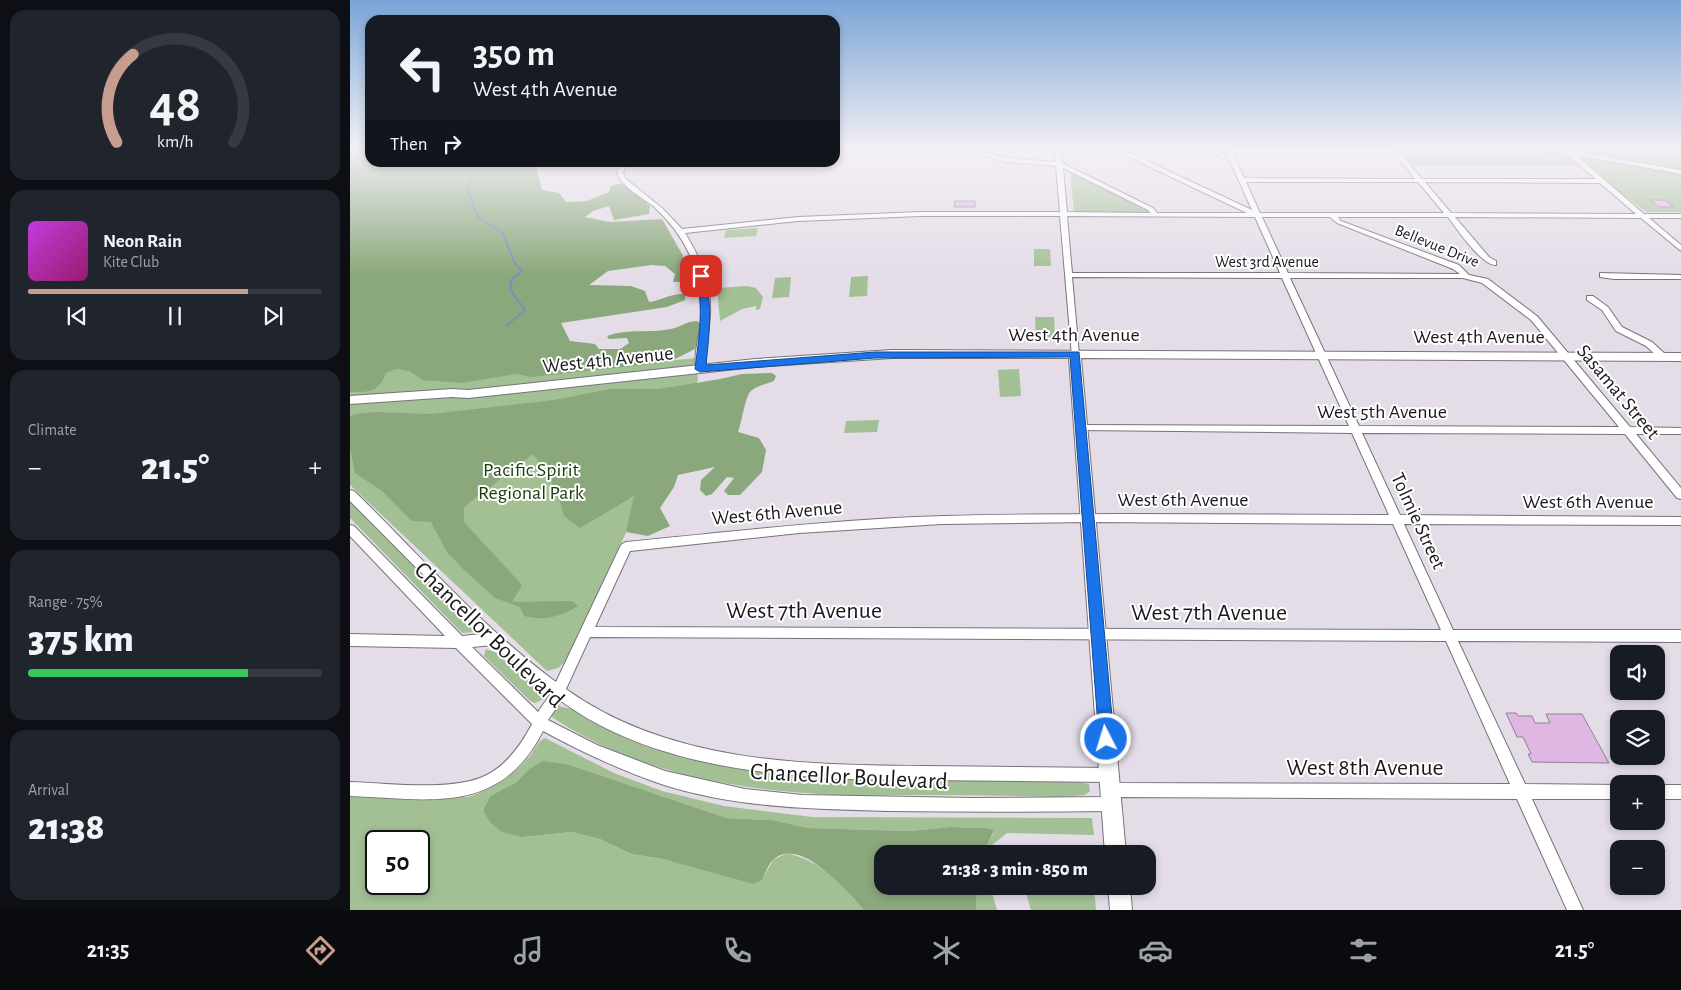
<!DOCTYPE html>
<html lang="en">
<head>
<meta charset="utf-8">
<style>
	body { margin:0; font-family:"Alegreya Sans",sans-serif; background:#20242c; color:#f1f3f6; height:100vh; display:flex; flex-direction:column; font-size:19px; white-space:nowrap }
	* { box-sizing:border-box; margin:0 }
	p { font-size:16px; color:#9ea1a6 }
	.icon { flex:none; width:28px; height:28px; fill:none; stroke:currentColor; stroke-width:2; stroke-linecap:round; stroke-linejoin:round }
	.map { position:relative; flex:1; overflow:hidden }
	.side { display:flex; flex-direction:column; gap:10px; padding:10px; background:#0d0f14; width:350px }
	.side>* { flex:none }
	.guide { position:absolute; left:15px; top:15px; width:475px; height:152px; border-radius:15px; box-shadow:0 2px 8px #0003; background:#171b24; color:#f1f3f6; overflow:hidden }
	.controls { position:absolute; left:1260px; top:645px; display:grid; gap:10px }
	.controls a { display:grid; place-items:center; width:55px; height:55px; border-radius:10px; background:#171b24; box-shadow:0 2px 8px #0003; font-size:25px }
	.speed { position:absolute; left:15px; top:830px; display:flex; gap:10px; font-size:25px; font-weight:700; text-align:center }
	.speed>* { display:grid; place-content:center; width:65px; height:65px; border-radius:50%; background:#171b24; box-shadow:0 2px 8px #0003; line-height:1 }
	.speed .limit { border:2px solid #111; border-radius:8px; background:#fff; color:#111 }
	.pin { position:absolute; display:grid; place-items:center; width:42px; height:42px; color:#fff; margin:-21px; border-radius:10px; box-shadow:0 2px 8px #0006 }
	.me { position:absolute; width:55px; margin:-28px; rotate:355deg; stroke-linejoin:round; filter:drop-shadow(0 0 4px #0008) }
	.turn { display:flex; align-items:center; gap:18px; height:105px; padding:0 25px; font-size:22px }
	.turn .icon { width:65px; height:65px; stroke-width:2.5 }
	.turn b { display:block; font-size:35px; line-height:42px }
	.then { display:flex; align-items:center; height:48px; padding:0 25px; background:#0003; gap:10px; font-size:19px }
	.big { font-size:38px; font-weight:800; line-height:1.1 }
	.side .card { flex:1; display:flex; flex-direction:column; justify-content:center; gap:8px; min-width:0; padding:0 18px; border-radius:15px; background:#20242c }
	.side .dial { align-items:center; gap:0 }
	.dial svg { height:130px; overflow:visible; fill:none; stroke:#363941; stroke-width:7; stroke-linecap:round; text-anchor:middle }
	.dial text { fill:#f1f3f6; stroke:none }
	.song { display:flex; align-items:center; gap:15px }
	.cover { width:60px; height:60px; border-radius:8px; background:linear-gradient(135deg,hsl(290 70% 55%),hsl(320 70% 35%)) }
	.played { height:5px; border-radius:2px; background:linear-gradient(90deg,#c99d8d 75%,#363941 75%) }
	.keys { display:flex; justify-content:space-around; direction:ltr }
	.heat { display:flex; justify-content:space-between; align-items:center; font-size:28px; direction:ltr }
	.charge { height:8px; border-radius:4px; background:linear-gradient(90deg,#34c759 75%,#363941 0) }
	.trip { position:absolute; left:524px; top:845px; width:282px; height:50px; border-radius:15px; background:#171b24; box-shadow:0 2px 8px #0003; font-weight:800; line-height:50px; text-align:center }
	.dock { display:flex; height:80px; justify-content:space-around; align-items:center; background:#090b0e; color:#9ea1a6 }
	.dock .icon { width:35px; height:35px }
	.dock .selected { color:#c99d8d }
	.dock b { font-size:22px; color:#f1f3f6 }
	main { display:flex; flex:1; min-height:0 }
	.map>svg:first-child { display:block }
	.green { fill:#a3c095; fill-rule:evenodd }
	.forest { fill:#8aa87b }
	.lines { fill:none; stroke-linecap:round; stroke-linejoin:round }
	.stream { stroke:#788ebc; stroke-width:2 }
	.building { fill:#dfb7e2; stroke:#8d858e }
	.minor-casing { stroke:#78727b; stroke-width:2 }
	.major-casing { stroke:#78727b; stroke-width:2 }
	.minor { fill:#fff; fill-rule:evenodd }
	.major { fill:#fff; fill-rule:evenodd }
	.route { fill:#1a73e8; stroke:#114b97 }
	.labels { text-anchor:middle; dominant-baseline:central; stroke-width:4; stroke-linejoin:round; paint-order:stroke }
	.far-street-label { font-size:16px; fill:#1a181b; stroke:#fff }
	.street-label { font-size:20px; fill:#1a181b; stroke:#fff }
	.park-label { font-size:20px; fill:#1d3a08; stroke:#fff }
	.near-street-label { font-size:24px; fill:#1a181b; stroke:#fff }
</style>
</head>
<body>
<main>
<section class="side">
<div class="card dial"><svg viewBox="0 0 100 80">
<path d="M14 69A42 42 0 1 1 86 69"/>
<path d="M14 69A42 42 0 0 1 24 15" stroke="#c99d8d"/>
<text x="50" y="56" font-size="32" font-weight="700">48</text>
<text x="50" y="72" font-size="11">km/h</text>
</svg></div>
<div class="card">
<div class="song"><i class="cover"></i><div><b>Neon Rain</b><p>Kite Club</p></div></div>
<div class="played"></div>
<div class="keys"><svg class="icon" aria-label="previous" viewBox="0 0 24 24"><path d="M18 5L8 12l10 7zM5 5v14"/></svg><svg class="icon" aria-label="pause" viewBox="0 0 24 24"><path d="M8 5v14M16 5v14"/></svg><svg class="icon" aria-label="next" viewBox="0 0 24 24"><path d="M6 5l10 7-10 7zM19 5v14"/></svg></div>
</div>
<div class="card"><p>Climate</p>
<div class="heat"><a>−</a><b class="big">21.5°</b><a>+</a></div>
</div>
<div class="card"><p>Range · 75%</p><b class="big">375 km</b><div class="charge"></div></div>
<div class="card"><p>Arrival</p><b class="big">21:38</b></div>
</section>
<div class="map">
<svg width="1331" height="910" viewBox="0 0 1331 910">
	<rect width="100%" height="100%" fill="#e4dde8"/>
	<g class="green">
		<path d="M0 148H20V162L179 375 346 358 348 380 215 662 208 668 197 671 0 485Z"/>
		<path d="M1048 148H1205L1223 155 1331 175V212H1296L1236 166 1062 165Z"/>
		<path d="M1218 148H1331V170L1226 151Z"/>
		<path d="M720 171 799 212H724Z"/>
		<path d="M408 228 406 236 374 238 376 230Z"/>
		<path d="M684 249H700L701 266H684Z"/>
		<path d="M518 276 517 296 499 297 501 277Z"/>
		<path d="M441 277 439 297 422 298 425 278Z"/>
		<path d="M397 286 406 288 413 297 410 309 406 310V306L392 309 370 321 367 288Z"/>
		<path d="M685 317H704L705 341 686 340Z"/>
		<path d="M669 369 671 396 650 397 648 370Z"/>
		<path d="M529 420 527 432 494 433 496 421Z"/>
		<path d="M0 502 88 590 125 632 112 633 0 518Z"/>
		<path d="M136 649 145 652 173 676 197 693 194 699 185 703 179 700 134 656Z"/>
		<path d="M208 706 222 709 259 728 385 768 431 775 722 781 739 784 740 791 735 795 711 797C664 796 617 795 570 795 537 795 502 797 468 794 376 788 280 770 202 717V711Z"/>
		<path d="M195 738 264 773 312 791 374 806 462 817 742 818 744 835 657 833 641 846 640 854H633L644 831 638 828 601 827 560 831 458 828 422 820 377 818 220 765 178 770 165 783 140 796 133 810 172 837 222 832 250 839 281 854 313 859 412 880 423 860 437 853C475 863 488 882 514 910H0V797H118C144 789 162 776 180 756 185 750 187 741 195 738ZM26 841H69V884H26Z"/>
		<path d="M627 886H640L647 910H626Z"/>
		<path d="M674 886H744L746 910H681Z"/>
	</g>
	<g class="forest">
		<path d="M0 148H20V162L192 163 186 167 192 190 209 193 216 202 237 201 259 192 261 186 273 183 300 206 299 214 264 220 259 206 243 211 235 217 260 222 312 219 339 266 343 276 335 282H323L325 274 315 266 302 265 258 271 239 285 281 286 295 291 299 302C312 300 322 293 335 294V300L317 307 211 323 220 341 245 344 249 349H270L279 343 277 338 259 339 257 336C278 328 302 334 325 328 333 325 338 321 347 321L352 325 345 349 319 362 181 377 166 374 111 383 73 380 59 371 47 369 37 372C27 393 22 392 0 392Z"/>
		<path d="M1174 148H1205L1220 162 1205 156 1187 154Z"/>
		<path d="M422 373 426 376 424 381C417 384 406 386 401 391 395 396 392 422 388 432L409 438 416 450 412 472 390 495H378L374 491 384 478 377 477 362 494 356 496 350 490 351 480 365 467 328 475 324 487 310 508 320 526 298 536 276 532 284 496 230 528 214 516C208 493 198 472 183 454L114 507V522L172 585 162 602 222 601 228 606C210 617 195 621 174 616L170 607 145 598 114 570 97 552 81 522 62 521 32 491 5 473 0 448V416L5 414 25 412 81 414 204 400 260 389H309L370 379 392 374Z"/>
		<path d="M193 761 220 765 377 818 422 820 458 828 560 831 601 827 637 828 644 830 633 854H532V886H627L626 910H514C498 893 450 834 423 860 418 864 415 875 412 880L404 884 313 859 281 854 250 839 222 832 172 837 152 832 140 822 133 810 140 796 165 783 178 770Z"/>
	</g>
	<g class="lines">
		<path class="stream" d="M128 162 117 190 128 217 153 233 164 262 172 271 162 279 160 289 175 310 156 326"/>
	</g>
	<g class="building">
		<path d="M1300 200H1315L1324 207H1309Z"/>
		<path d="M605 201H625V207H604Z"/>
		<path d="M1156 713H1166L1168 716H1182L1185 723H1200L1196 714H1232L1259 763 1182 762 1178 754H1181L1173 737H1167Z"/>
	</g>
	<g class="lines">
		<defs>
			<g id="minor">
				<path d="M609 148H620L656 158 706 162 705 148H711L712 163 803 208 807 213H897L760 148H769L902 210 880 161 850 148H859L878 156 874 148H1046L1072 179H1246L1214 152 1208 148H1217L1224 151 1331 170V174L1226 155 1294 214H1331V218H1299L1331 245V251L1291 218 1105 217 1139 257 1146 261V265C1132 266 1107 229 1098 217H988L991 221 1109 265 1119 275 1138 279 1187 316 1280 427 1331 428V434H1286L1331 488V499L1327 498 1275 434 1012 433 1050 515 1331 517V525L1054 524 1103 630H1331V642L1108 641 1175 784 1269 785V799H1182L1233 910H1217L1167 799 763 797 767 799 769 804 767 809 762 811C687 812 613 812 539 811 463 809 387 808 314 785 272 771 232 752 193 731 150 816 80 799 0 796V782C37 783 95 791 130 778 154 769 170 747 182 724L106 648 0 646V634L95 636 0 536V525L4 526 112 636 132 634 0 501V490L4 491C70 555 131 627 206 682L270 547 272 544 276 542C382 532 487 519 594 516 742 512 891 515 1039 515L1002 433 729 430 727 428 729 426 732 425 999 426 932 278 722 277 729 354 725 357 722 356 710 216H570L448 221 335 233C350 257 362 285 360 314 359 333 355 350 354 369L350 372 347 371C342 357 351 330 352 314 354 296 350 278 343 262 334 240 321 222 303 206 290 196 273 188 267 173L271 162H277L273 173 276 179 312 208 332 229 448 217 570 212H710L706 166 656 162ZM882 152H1043L1065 179 894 178ZM713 168 798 210 800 213 717 212ZM896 182H1068L1094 213H910ZM1075 182 1250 183 1286 214 1101 213ZM717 216 905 217 930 273H722ZM912 217H980L987 223 1103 269 1110 274 938 273ZM940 278H1113L1132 283 1181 320 1269 427 1009 426ZM739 522 1043 524 1091 630 245 627 280 551 449 533 592 524ZM240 637 1096 641 1160 784 761 783 756 785 754 790 756 795 760 797 622 798 452 795 395 789 315 771 247 745 198 720 211 701C290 759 394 773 489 779L760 782 765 780 767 775 765 770 760 768C698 767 636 767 574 766 453 765 319 763 216 689ZM143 645 201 693 188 712 122 647Z"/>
				<path d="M1250 273 1331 275V279H1264L1250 277Z"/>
				<path d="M1237 296H1243L1258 307 1272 327 1302 342 1315 354 1316 356 1315 358H1309L1296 346 1266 331 1252 310 1237 300Z"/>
				<rect x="1306" y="785" width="25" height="14"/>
			</g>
			<g id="major">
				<path d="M542 350 1331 353V361L731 358 776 854H755L719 358H542L405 367 118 398 102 397 0 404V396L102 389 118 390 405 359Z"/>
				<path d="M758 886H780L782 910H760Z"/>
			</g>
		</defs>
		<use href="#minor" class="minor-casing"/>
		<use href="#major" class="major-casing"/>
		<use href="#minor" class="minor"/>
		<use href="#major" class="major"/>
	</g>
	<linearGradient id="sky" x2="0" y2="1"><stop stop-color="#7ba5d6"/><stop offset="0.54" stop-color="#f3f0f5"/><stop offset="1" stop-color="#f3f0f5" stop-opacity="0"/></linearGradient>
	<rect width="1331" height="276" fill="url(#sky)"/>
	<path class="route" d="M351 273 355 276C363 306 359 335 356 365L525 352H729L764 739 762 744 756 746 751 744 749 739 720 357 525 358 350 372 345 369C349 337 354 307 346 276Z"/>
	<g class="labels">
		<g class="far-street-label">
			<text transform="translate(1087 246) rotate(22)">Bellevue Drive</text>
			<text x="917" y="262">West 3rd Avenue</text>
		</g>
		<g class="street-label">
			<text x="724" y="335">West 4th Avenue</text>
			<text x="1129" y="337">West 4th Avenue</text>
			<text transform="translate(258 360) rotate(-6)">West 4th Avenue</text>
			<text transform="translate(1268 392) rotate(50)">Sasamat Street</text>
			<text x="1032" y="412">West 5th Avenue</text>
			<text x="833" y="500">West 6th Avenue</text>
			<text x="1238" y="502">West 6th Avenue</text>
			<text transform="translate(427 513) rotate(-5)">West 6th Avenue</text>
			<text transform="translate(1068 521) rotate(65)">Tolmie Street</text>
		</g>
		<g class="park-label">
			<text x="181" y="470">Pacific Spirit<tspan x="181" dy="23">Regional Park</tspan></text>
		</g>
		<g class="near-street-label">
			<text x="454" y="611">West 7th Avenue</text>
			<text x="859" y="613">West 7th Avenue</text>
			<text transform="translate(139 635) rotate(44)">Chancellor Boulevard</text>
			<text x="1015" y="768">West 8th Avenue</text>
			<text transform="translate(499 777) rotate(3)">Chancellor Boulevard</text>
		</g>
	</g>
</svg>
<div class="controls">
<a><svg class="icon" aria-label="sound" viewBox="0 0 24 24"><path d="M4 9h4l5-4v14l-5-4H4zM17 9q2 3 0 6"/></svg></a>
<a><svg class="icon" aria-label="layers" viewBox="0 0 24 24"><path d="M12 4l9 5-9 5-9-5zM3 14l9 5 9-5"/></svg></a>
<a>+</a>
<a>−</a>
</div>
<div class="speed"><div class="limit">50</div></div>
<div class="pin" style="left:351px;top:276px;background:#d93025"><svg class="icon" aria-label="arrive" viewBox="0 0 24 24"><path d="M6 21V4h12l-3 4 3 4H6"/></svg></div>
<svg class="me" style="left:756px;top:739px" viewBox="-20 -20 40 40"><circle r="17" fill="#1a73e8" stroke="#fff" stroke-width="3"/><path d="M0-11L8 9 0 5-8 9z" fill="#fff"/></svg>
<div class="trip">21:38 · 3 min · 850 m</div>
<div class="guide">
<div class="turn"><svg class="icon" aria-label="left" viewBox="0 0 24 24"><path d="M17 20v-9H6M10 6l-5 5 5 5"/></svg><div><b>350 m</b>West 4th Avenue</div></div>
<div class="then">Then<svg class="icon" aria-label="right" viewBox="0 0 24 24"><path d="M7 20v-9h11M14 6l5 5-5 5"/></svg></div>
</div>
</div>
</main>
<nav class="dock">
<b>21:35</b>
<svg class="icon selected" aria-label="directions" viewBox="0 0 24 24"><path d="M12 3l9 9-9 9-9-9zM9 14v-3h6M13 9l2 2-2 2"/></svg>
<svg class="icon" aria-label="music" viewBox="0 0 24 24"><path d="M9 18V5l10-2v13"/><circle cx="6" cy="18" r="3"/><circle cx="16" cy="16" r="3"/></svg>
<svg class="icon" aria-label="phone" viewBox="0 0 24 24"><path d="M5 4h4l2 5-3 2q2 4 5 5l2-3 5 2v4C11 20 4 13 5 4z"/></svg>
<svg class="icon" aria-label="climate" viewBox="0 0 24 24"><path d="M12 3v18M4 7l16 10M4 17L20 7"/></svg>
<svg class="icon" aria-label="car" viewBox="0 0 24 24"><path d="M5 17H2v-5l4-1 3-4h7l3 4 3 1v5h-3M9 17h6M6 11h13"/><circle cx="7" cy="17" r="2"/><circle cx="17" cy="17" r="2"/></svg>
<svg class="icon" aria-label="filters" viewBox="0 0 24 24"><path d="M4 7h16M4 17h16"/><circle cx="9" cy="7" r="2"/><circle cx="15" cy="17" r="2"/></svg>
<b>21.5°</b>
</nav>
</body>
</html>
